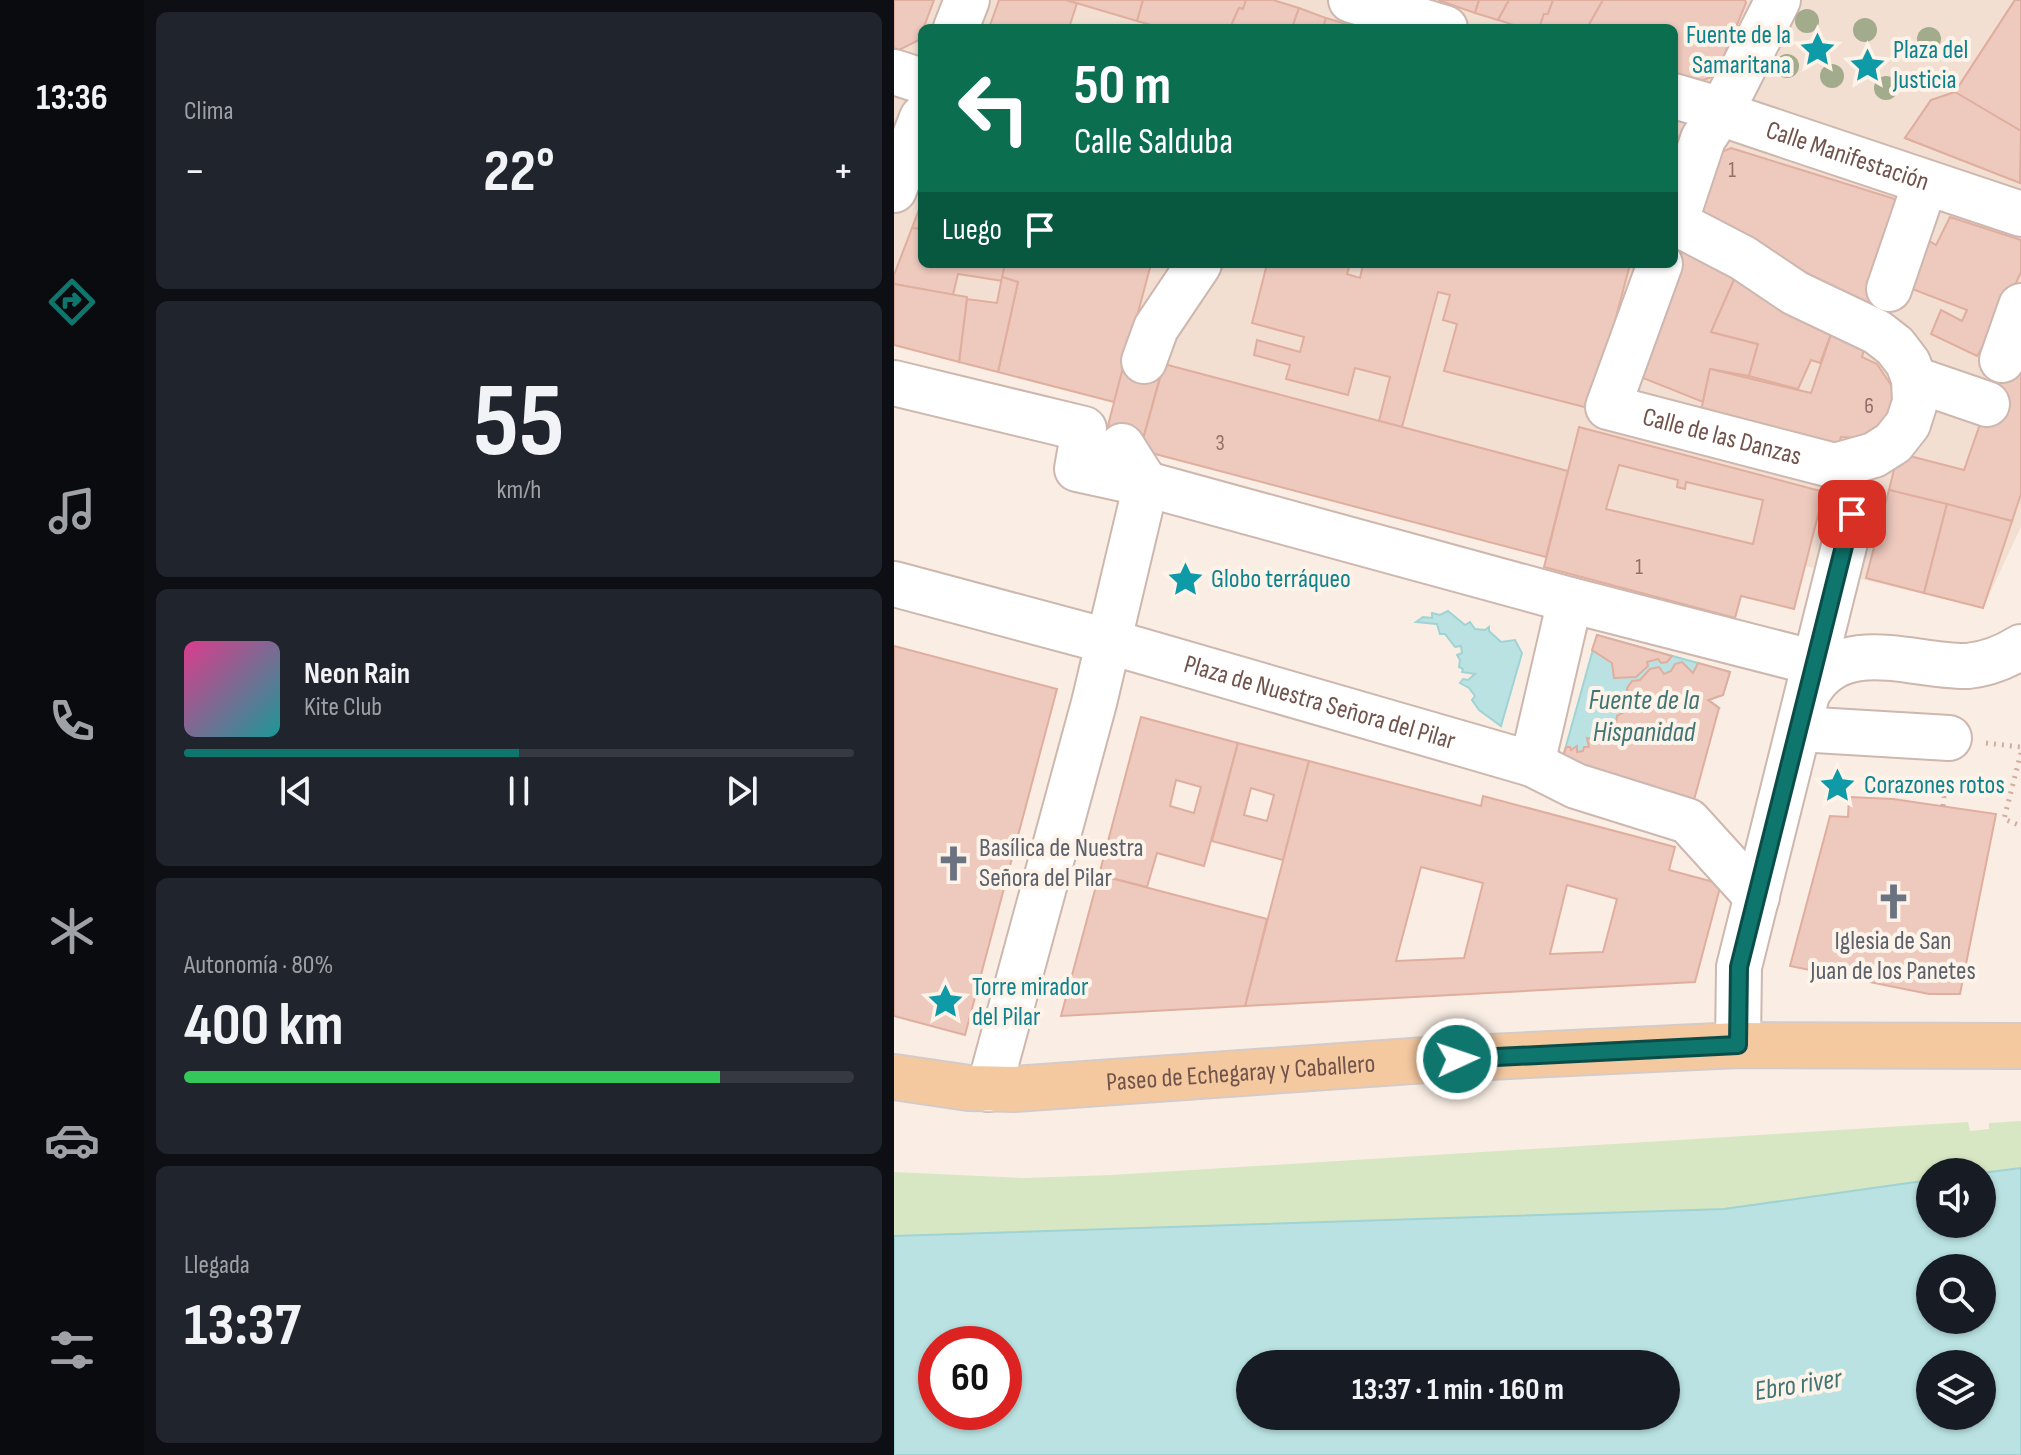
<!DOCTYPE html>
<html lang="es">
<head>
<meta charset="utf-8">
<style>
	body { margin:0; font-family:"Sofia Sans Condensed",sans-serif; background:#20242c; color:#f1f3f6; height:100vh; display:flex; flex-direction:column; font-size:30px; white-space:nowrap }
	* { box-sizing:border-box; margin:0 }
	p { font-size:26px; color:#9ea1a6 }
	.icon { flex:none; width:44px; height:44px; fill:none; stroke:currentColor; stroke-width:2; stroke-linecap:round; stroke-linejoin:round }
	.map { position:relative; flex:1; overflow:hidden }
	.drawer { display:flex; flex-direction:column; gap:12px; padding:12px; background:#0d0f14; width:750px }
	.drawer>* { flex:none }
	.banner { position:absolute; left:24px; top:24px; width:760px; height:244px; border-radius:12px; box-shadow:0 2px 6px #0004; background:#0b6e4f; color:#fff; overflow:hidden }
	.fabs { position:absolute; left:1022px; top:1158px; display:grid; gap:16px }
	.fabs a { display:grid; place-items:center; width:80px; height:80px; border-radius:50%; background:#171b24; box-shadow:0 2px 6px #0004; font-size:40px }
	.speed { position:absolute; left:24px; top:1326px; display:flex; gap:16px; font-size:40px; font-weight:700; text-align:center }
	.speed>* { display:grid; place-content:center; width:104px; height:104px; border-radius:50%; background:#171b24; box-shadow:0 2px 6px #0004; line-height:1 }
	.speed .limit { border:12px solid #d22; background:#fff; color:#111 }
	.pin { position:absolute; display:grid; place-items:center; width:68px; height:68px; color:#fff; margin:-34px; border-radius:16px; box-shadow:0 4px 12px #0006 }
	.me { position:absolute; width:88px; margin:-44px; rotate:87deg; stroke-linejoin:round; filter:drop-shadow(0 0 6px #0008) }
	.turn { display:flex; align-items:center; gap:28px; height:168px; padding:0 24px; font-size:36px }
	.turn .icon { width:104px; height:104px; stroke-width:2.5 }
	.turn b { display:block; font-size:56px; line-height:68px }
	.then { display:flex; align-items:center; height:76px; padding:0 24px; background:#0003; gap:16px; font-size:30px }
	.big { font-size:60px; font-weight:700; line-height:1.1 }
	.drawer .widget { flex:1; display:flex; flex-direction:column; justify-content:center; gap:12px; min-width:0; padding:0 28px; border-radius:12px; background:#20242c }
	.drawer .dial { align-items:center; gap:0 }
	.dial b { font-size:104px; line-height:1 }
	.song { display:flex; align-items:center; gap:24px }
	.cover { width:96px; height:96px; border-radius:12px; background:linear-gradient(135deg,hsl(330 70% 55%),hsl(180 70% 35%)) }
	.played { height:8px; border-radius:4px; background:linear-gradient(90deg,#0f766e 50%,#363941 50%) }
	.keys { display:flex; justify-content:space-around; direction:ltr }
	.heat { display:flex; justify-content:space-between; align-items:center; font-size:44px; direction:ltr }
	.charge { height:12px; border-radius:6px; background:linear-gradient(90deg,#34c759 80%,#363941 0) }
	.trip { position:absolute; left:342px; top:1350px; width:444px; height:80px; border-radius:40px; background:#171b24; box-shadow:0 2px 6px #0004; font-weight:700; line-height:80px; text-align:center }
	main { display:flex; flex:1; min-height:0 }
	.tab-bar { display:flex; flex-direction:column; width:144px; justify-content:space-around; align-items:center; background:#090b0e; color:#9ea1a6 }
	.tab-bar .icon { width:56px; height:56px }
	.tab-bar .active { color:#0f766e }
	.tab-bar b { font-size:36px; color:#f1f3f6 }
	.map>svg:first-child { display:block }
	.residential { fill:#f2dfd2; fill-rule:evenodd }
	.green { fill:#d7e7c3 }
	.water { fill:#bae2e2; stroke:#a0d3d4; stroke-width:2; fill-rule:evenodd }
	.building { fill:#eec9bd; stroke:#e0ae9e; stroke-width:2; fill-rule:evenodd }
	.lines { fill:none; stroke-linecap:round; stroke-linejoin:round }
	.minor-casing { stroke:#cdb7ae; stroke-width:48 }
	.major-casing { stroke:#d4cbc9; stroke-width:48 }
	.path { stroke:#d3aca0; stroke-width:5; stroke-dasharray:2 6; stroke-linecap:butt }
	.minor { stroke:#fff; stroke-width:44 }
	.major { stroke:#f5c9a0; stroke-width:44 }
	.tree { fill:#a2ac8c }
	.route-casing { stroke:#0a4d48; stroke-width:20 }
	.route { stroke:#0f766e; stroke-width:14 }
	.labels { text-anchor:middle; dominant-baseline:central; stroke-width:8; stroke-linejoin:round; paint-order:stroke }
	.number-label { font-size:22px; fill:#907068 }
	.culture-label { font-size:26px; fill:#0d838f; stroke:#fef3e9; text-anchor:start }
	.street-label { font-size:26px; fill:#71534b; stroke:#fef3e9 }
	.worship-label { font-size:26px; fill:#5b616d; stroke:#fef3e9; text-anchor:start }
	.water-label { font-size:28px; font-style:italic; fill:#407576; stroke:#fef3e9 }
</style>
</head>
<body>
<main>
<nav class="tab-bar">
<b>13:36</b>
<svg class="icon active" aria-label="directions" viewBox="0 0 24 24"><path d="M12 3l9 9-9 9-9-9zM9 14v-3h6M13 9l2 2-2 2"/></svg>
<svg class="icon" aria-label="music" viewBox="0 0 24 24"><path d="M9 18V5l10-2v13"/><circle cx="6" cy="18" r="3"/><circle cx="16" cy="16" r="3"/></svg>
<svg class="icon" aria-label="phone" viewBox="0 0 24 24"><path d="M5 4h4l2 5-3 2q2 4 5 5l2-3 5 2v4C11 20 4 13 5 4z"/></svg>
<svg class="icon" aria-label="climate" viewBox="0 0 24 24"><path d="M12 3v18M4 7l16 10M4 17L20 7"/></svg>
<svg class="icon" aria-label="car" viewBox="0 0 24 24"><path d="M5 17H2v-5l4-1 3-4h7l3 4 3 1v5h-3M9 17h6M6 11h13"/><circle cx="7" cy="17" r="2"/><circle cx="17" cy="17" r="2"/></svg>
<svg class="icon" aria-label="filters" viewBox="0 0 24 24"><path d="M4 7h16M4 17h16"/><circle cx="9" cy="7" r="2"/><circle cx="15" cy="17" r="2"/></svg>
</nav>
<section class="drawer">
<div class="widget"><p>Clima</p>
<div class="heat"><a>−</a><b class="big">22°</b><a>+</a></div>
</div>
<div class="widget dial"><b>55</b><p>km/h</p></div>
<div class="widget">
<div class="song"><i class="cover"></i><div><b>Neon Rain</b><p>Kite Club</p></div></div>
<div class="played"></div>
<div class="keys"><svg class="icon" aria-label="previous" viewBox="0 0 24 24"><path d="M18 5L8 12l10 7zM5 5v14"/></svg><svg class="icon" aria-label="pause" viewBox="0 0 24 24"><path d="M8 5v14M16 5v14"/></svg><svg class="icon" aria-label="next" viewBox="0 0 24 24"><path d="M6 5l10 7-10 7zM19 5v14"/></svg></div>
</div>
<div class="widget"><p>Autonomía · 80%</p><b class="big">400 km</b><div class="charge"></div></div>
<div class="widget"><p>Llegada</p><b class="big">13:37</b></div>
</section>
<div class="map">
<svg width="1127" height="1455" viewBox="0 0 1127 1455">
	<rect width="100%" height="100%" fill="#faeee4"/>
	<path class="residential" d="M0 0H1127V527L1089 608 220 402 0 343ZM28 28H780V264H28Z"/>
	<path class="green" d="M1127 1121V1168L1088 1173 1036 1172V1180L830 1209 0 1236V1172L130 1178 217 1175 1074 1122 1076 1131 1095 1129V1123Z"/>
	<g class="water">
		<path d="M554 611 571 625 576 622 581 629 591 630 595 627V631L607 642 621 640 628 653 607 726 585 710 578 700 581 696 575 688 566 683 569 679 574 680 581 674 568 672 569 669 565 667 566 660 563 655 568 653 567 646 561 647 551 634H546L543 624 522 622 529 617 538 618V613L546 615Z"/>
		<path d="M703 635 836 672 829 695 815 700 825 708 667 764Z"/>
		<path d="M1127 1168V1455H0V1236L830 1209 1036 1180V1224H1088V1173ZM1088 1268V1320H1036V1268ZM110 1344V1412H42V1344ZM772 1364V1416H356V1364ZM1088 1364V1416H1036V1364Z"/>
	</g>
	<g class="building">
		<path d="M0 0H40L25 40 5 50 0 48Z"/>
		<path d="M105 0H172L183 3 175 28H95Z"/>
		<path d="M172 0H249L243 21Z"/>
		<path d="M249 0H352L349 9 345 8 336 28H268L243 21Z"/>
		<path d="M352 0H379L405 8 398 28H336L345 8 349 9Z"/>
		<path d="M544 0H585L581 13Z"/>
		<path d="M585 0H615L604 20 581 13Z"/>
		<path d="M615 0H659L654 14H650L645 28H629L604 20Z"/>
		<path d="M659 0H709L693 28H645L650 14H654Z"/>
		<path d="M709 0H851L852 3 822 75 803 83 780 76V28H693Z"/>
		<path d="M1121 0H1127L1126 130 1061 92Z"/>
		<path d="M1121 0H1127V183L1011 138 1037 100 1061 92Z"/>
		<path d="M405 8 432 18 429 28H398Z"/>
		<path d="M432 18 465 28H429Z"/>
		<path d="M1061 92 1127 131 1126 183 1011 138 1037 100Z"/>
		<path d="M780 129 790 149 780 178Z"/>
		<path d="M837 148 1001 199 1007 212 981 309 904 289 912 273 800 218 818 156Z"/>
		<path d="M28 202V229L18 228Z"/>
		<path d="M1056 217 1127 240V272L1104 322 1083 356 1037 334 1047 310 1068 321 1073 310 1008 285 1032 239 1042 245Z"/>
		<path d="M18 228 28 229V264H111L109 281 64 274 59 295 0 284V275Z"/>
		<path d="M789 249 843 273 817 332 864 344 855 376 816 369 809 402 744 376Z"/>
		<path d="M111 264H257L220 402 104 372 124 282 108 277Z"/>
		<path d="M373 264H456L453 274 466 278 469 264H736L698 409 550 371 563 324 549 320 556 295 544 292 508 427 485 421 496 377 461 368 454 395 392 379 396 365 360 355 363 340 406 352 410 337 358 323Z"/>
		<path d="M843 273 940 326 926 363 917 360 904 389 855 376 864 344 817 332Z"/>
		<path d="M108 277 124 282 104 372 65 362 73 299 103 303Z"/>
		<path d="M0 284 73 297 65 362 0 345Z"/>
		<path d="M1127 306V494L1118 521 995 490 1004 453 1070 470Z"/>
		<path d="M940 326 971 346 968 357 983 364 997 385 999 400 995 414 980 432 964 438 947 437 944 448 807 411 816 369 917 393Z"/>
		<path d="M232 356 269 366 246 450 210 441Z"/>
		<path d="M270 364 674 471 652 557 246 450Z"/>
		<path d="M685 427 930 492 900 609 847 596 841 618 650 567ZM725 465 784 480 783 487 791 489 792 482 869 500 859 544 712 509Z"/>
		<path d="M995 490 1053 504 1030 593 972 578Z"/>
		<path d="M1053 504 1118 521 1089 608 1030 593Z"/>
		<path d="M703 635 778 656 773 662 767 663 764 659 753 662 754 666 742 677 720 678 718 663 698 650Z"/>
		<path d="M0 646 163 689 71 1035 0 1016Z"/>
		<path d="M788 662 799 673 804 663 836 672 829 695 814 700 825 708 800 800 667 764 672 747H676L677 750 683 746V752L689 751 690 747H695L693 738 703 740 715 730 724 728 722 722 723 716 732 711 726 700 734 696 733 688 738 681 746 680 756 669 765 667 770 674 777 671 781 664Z"/>
		<path d="M247 717 344 743 310 866 263 853 253 887 205 875ZM282 780 307 787 300 813 276 806Z"/>
		<path d="M344 743 415 761 389 860 318 841ZM357 788 380 795 373 821 350 815Z"/>
		<path d="M415 761 587 806 589 796 781 847 775 870 827 884 801 982 351 1006ZM527 867 589 883 570 958 502 961ZM673 885 723 899 709 952 656 954Z"/>
		<path d="M955 797 999 799 1102 814 1066 994H1035L896 966 936 816 954 817Z"/>
		<path d="M205 875 373 919 351 1006 167 1016Z"/>
	</g>
	<g class="lines">
		<defs>
			<g id="minor">
				<path d="M457 0 551 28"/>
				<path d="M62 28 73 0"/>
				<path d="M0 72 28 81"/>
				<path id="s1" d="M780 96 828 110 846 120 1127 214"/>
				<path d="M0 190 28 118"/>
				<path d="M780 226 809 139 828 110 884 0"/>
				<path id="s2" d="M766 264 714 407 941 466 980 455 999 443 1014 424 1021 402 1020 379 1014 363 1001 346 983 332 901 293 849 258 780 222"/>
				<path d="M995 289 1031 184"/>
				<path d="M1108 360 1127 306"/>
				<path d="M250 361 262 328 305 264"/>
				<path d="M1020 379 1093 404"/>
				<path d="M0 383 190 429 183 469 252 484 676 600 937 667"/>
				<path id="s3" d="M0 584 213 641 638 764 682 786 794 821 863 897"/>
				<path d="M917 688C951 634 1023 668 1074 666 1093 664 1111 657 1127 647"/>
				<path d="M905 729 1055 738"/>
				<path d="M638 764 676 600"/>
				<path d="M844 1045 845 967 958 514"/>
				<path d="M95 1089 200 703 252 484 228 446"/>
			</g>
			<g id="major">
				<path id="s4" d="M0 1077 75 1088 120 1089 532 1060 844 1045 1127 1046"/>
			</g>
		</defs>
		<use href="#minor" class="minor-casing"/>
		<use href="#major" class="major-casing"/>
		<g class="path">
			<path d="M1092 743 1127 747"/>
			<path d="M1127 753 1110 819 1127 826"/>
			<path d="M1049 806 1052 775"/>
		</g>
		<use href="#minor" class="minor"/>
		<use href="#major" class="major"/>
	</g>
	<g class="tree">
		<circle cx="913" cy="21" r="12"/>
		<circle cx="971" cy="30" r="12"/>
		<circle cx="1035" cy="39" r="12"/>
		<circle cx="893" cy="66" r="12"/>
		<circle cx="938" cy="76" r="12"/>
		<circle cx="992" cy="88" r="12"/>
	</g>
	<g class="lines">
		<defs>
			<path id="route" d="M563 1059 844 1045 845 967 958 514"/>
		</defs>
		<use href="#route" class="route-casing"/>
		<use href="#route" class="route"/>
	</g>
	<defs>
		<symbol id="sight-bare" viewBox="-9 -9 18 18"><path d="M0-6L1.8-2.2L6-1.7L2.9 1.2L3.7 5.4L0 3.3L-3.7 5.4L-2.9 1.2L-6-1.7L-1.8-2.2Z" fill="#0f9aa8" stroke="#fef3e9" stroke-width="2.5" paint-order="stroke"/></symbol>
		<symbol id="church-bare" viewBox="-9 -9 18 18"><path d="M-1.2-6h2.4v3.5h3.3v2.4h-3.3V6h-2.4V-.1h-3.3v-2.4h3.3Z" fill="#6b7280" stroke="#fef3e9" stroke-width="2.5" paint-order="stroke"/></symbol>
	</defs>
	<g fill-rule="evenodd">
		<use href="#sight-bare" x="898" y="24" width="51" height="51"/>
		<use href="#sight-bare" x="948" y="40" width="51" height="51"/>
		<use href="#sight-bare" x="266" y="554" width="51" height="51"/>
		<use href="#sight-bare" x="918" y="760" width="51" height="51"/>
		<use href="#church-bare" x="34" y="838" width="51" height="51"/>
		<use href="#church-bare" x="974" y="876" width="51" height="51"/>
		<use href="#sight-bare" x="26" y="976" width="51" height="51"/>
	</g>
	<g class="labels">
		<g class="number-label">
			<text x="838" y="170">1</text>
			<text x="975" y="406">6</text>
			<text x="326" y="443">3</text>
			<text x="745" y="567">1</text>
		</g>
		<g class="culture-label">
			<text x="897" y="35" text-anchor="end">Fuente de la<tspan x="897" dy="30">Samaritana</tspan></text>
			<text x="999" y="50">Plaza del<tspan x="999" dy="30">Justicia</tspan></text>
			<text x="317" y="579">Globo terráqueo</text>
			<text x="970" y="785">Corazones rotos</text>
			<text x="78" y="987">Torre mirador<tspan x="78" dy="30">del Pilar</tspan></text>
		</g>
		<g class="street-label">
			<text stroke="none"><textPath href="#s1" startOffset="184">Calle Manifestación</textPath></text>
			<text stroke="none"><textPath href="#s2" startOffset="270">Calle de las Danzas</textPath></text>
			<text stroke="none"><textPath href="#s3" startOffset="442">Plaza de Nuestra Señora del Pilar</textPath></text>
			<text stroke="none"><textPath href="#s4" startOffset="348">Paseo de Echegaray y Caballero</textPath></text>
		</g>
		<g class="worship-label">
			<text x="85" y="848">Basílica de Nuestra<tspan x="85" dy="30">Señora del Pilar</tspan></text>
			<text x="999" y="941" text-anchor="middle">Iglesia de San<tspan x="999" dy="30">Juan de los Panetes</tspan></text>
		</g>
		<g class="water-label">
			<text x="750" y="700">Fuente de la<tspan x="750" dy="32">Hispanidad</tspan></text>
			<text transform="translate(904 1385) rotate(-9)">Ebro river</text>
		</g>
	</g>
</svg>
<div class="fabs">
<a><svg class="icon" aria-label="sound" viewBox="0 0 24 24"><path d="M4 9h4l5-4v14l-5-4H4zM17 9q2 3 0 6"/></svg></a>
<a><svg class="icon" aria-label="search" viewBox="0 0 24 24"><circle cx="10" cy="10" r="6"/><path d="M15 15l6 6"/></svg></a>
<a><svg class="icon" aria-label="layers" viewBox="0 0 24 24"><path d="M12 4l9 5-9 5-9-5zM3 14l9 5 9-5"/></svg></a>
</div>
<div class="speed"><div class="limit">60</div></div>
<div class="pin" style="left:958px;top:514px;background:#d93025"><svg class="icon" aria-label="arrive" viewBox="0 0 24 24"><path d="M6 21V4h12l-3 4 3 4H6"/></svg></div>
<svg class="me" style="left:563px;top:1059px" viewBox="-20 -20 40 40"><circle r="17" fill="#0f766e" stroke="#fff" stroke-width="3"/><path d="M0-11L8 9 0 5-8 9z" fill="#fff"/></svg>
<div class="trip">13:37 · 1 min · 160 m</div>
<div class="banner">
<div class="turn"><svg class="icon" aria-label="left" viewBox="0 0 24 24"><path d="M17 20v-9H6M10 6l-5 5 5 5"/></svg><div><b>50 m</b>Calle Salduba</div></div>
<div class="then">Luego<svg class="icon" aria-label="arrive" viewBox="0 0 24 24"><path d="M6 21V4h12l-3 4 3 4H6"/></svg></div>
</div>
</div>
</main>
</body>
</html>
